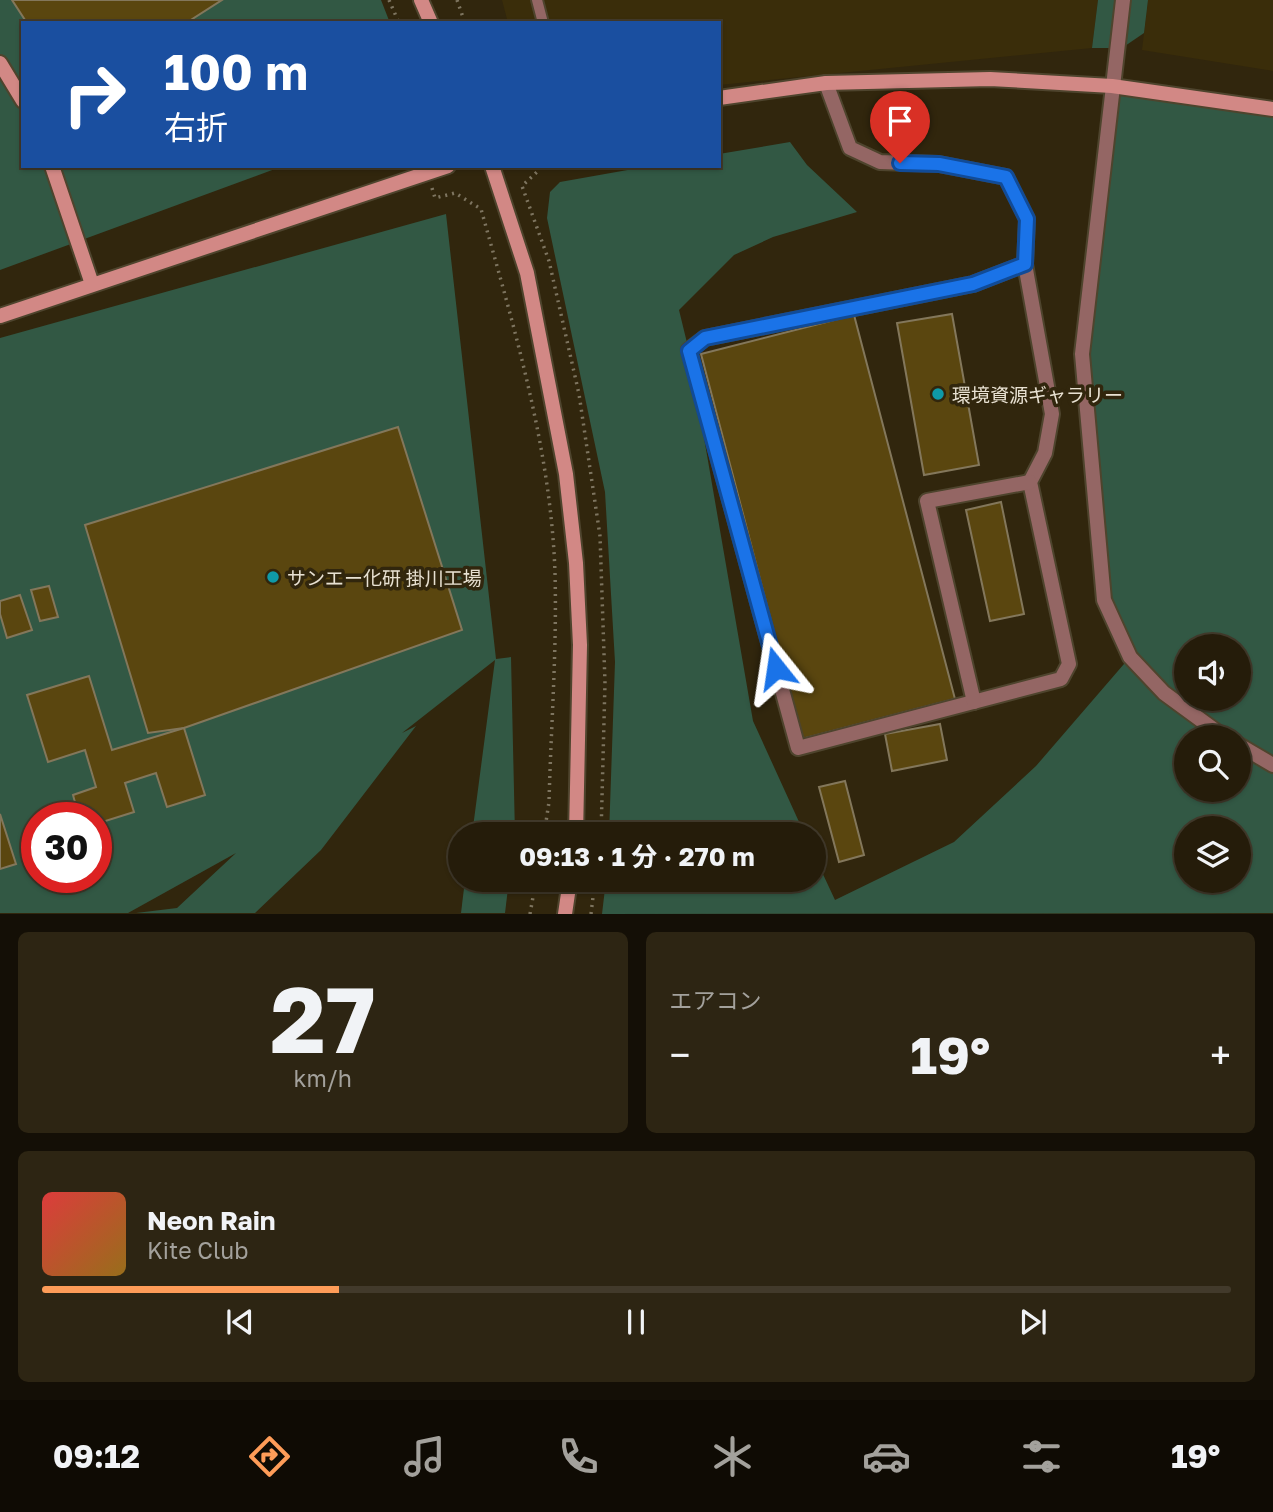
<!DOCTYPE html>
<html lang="ja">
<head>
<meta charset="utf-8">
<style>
	body { margin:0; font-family:"Golos Text","Noto Sans JP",sans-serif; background:#2d2513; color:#f1f3f6; height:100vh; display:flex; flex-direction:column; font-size:26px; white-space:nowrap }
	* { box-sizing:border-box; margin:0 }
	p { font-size:23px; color:#a3a19c }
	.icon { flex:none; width:38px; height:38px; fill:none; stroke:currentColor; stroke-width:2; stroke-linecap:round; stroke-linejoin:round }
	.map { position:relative; height:914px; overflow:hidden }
	.panel { display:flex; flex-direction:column; gap:18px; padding:18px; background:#140f06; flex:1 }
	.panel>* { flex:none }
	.top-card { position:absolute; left:21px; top:21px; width:700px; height:147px; border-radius:0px; box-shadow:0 2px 5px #0004,0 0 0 2px #423a2b; background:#1a4fa0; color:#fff; overflow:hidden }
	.tools { position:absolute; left:1174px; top:634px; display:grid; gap:14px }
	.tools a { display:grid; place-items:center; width:77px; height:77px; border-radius:50%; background:#251c0a; box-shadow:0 2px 5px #0004,0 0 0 2px #423a2b; font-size:35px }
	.speed { position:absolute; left:21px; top:802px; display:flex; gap:14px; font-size:35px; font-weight:700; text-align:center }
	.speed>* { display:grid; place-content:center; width:91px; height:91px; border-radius:50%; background:#251c0a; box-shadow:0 2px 5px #0004,0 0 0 2px #423a2b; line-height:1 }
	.speed .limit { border:10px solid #d22; background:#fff; color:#111 }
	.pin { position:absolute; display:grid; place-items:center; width:60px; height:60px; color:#fff; margin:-72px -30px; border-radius:50% 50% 50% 0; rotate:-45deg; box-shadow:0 0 7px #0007 }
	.pin .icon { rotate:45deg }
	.me { position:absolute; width:77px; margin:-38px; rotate:345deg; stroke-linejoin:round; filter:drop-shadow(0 0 5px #0008) }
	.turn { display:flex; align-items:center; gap:24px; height:147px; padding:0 28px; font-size:32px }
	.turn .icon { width:91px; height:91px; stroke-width:2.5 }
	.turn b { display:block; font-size:49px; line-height:60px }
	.big { font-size:52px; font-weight:700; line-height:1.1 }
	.panel .card { flex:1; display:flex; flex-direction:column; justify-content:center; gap:10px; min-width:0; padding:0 24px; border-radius:10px; background:#2d2513 }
	.panel .dial { align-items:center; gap:0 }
	.dial b { font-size:91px; line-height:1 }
	.song { display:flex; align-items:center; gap:21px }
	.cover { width:84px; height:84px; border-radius:10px; background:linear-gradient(135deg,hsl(0 70% 55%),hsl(40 70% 35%)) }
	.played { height:7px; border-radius:4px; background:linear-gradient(90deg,#fe9c58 25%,#423a2b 25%) }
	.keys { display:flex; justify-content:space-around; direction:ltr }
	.heat { display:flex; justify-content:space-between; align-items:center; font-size:38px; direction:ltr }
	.panel .tiles { flex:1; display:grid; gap:18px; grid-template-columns:1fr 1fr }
	.card:last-child { grid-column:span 2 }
	.trip { position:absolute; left:448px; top:822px; width:378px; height:70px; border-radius:35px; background:#251c0a; box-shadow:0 2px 5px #0004,0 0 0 2px #423a2b; font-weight:700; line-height:70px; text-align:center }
	.tabs { display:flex; height:112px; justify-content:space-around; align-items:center; background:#0f0b04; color:#a3a19c }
	.tabs .icon { width:49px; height:49px }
	.tabs .current { color:#fe9c58 }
	.tabs b { font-size:32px; color:#f1f3f6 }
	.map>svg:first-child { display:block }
	.built { fill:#3a2d0a }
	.green { fill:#325844; fill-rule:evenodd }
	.building { fill:#5a460f; stroke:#83775b; stroke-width:2 }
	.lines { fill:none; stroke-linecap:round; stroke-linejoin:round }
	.lane-casing { stroke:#4e442d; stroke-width:14 }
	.street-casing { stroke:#4e442d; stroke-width:18 }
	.secondary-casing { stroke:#4e442d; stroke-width:18 }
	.path { stroke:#7e7560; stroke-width:3.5; stroke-dasharray:2 5; stroke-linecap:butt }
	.lane { stroke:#946664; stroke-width:10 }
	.street { stroke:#946664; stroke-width:14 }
	.secondary { stroke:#d28885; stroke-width:14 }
	.route-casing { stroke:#114b97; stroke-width:18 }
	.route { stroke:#1a73e8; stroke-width:12 }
	.culture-dot { fill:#0f9aa8; stroke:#31260d; stroke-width:2.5 }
	.labels { text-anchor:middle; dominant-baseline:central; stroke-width:7; stroke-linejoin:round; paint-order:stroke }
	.poi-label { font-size:19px; fill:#e8e1d2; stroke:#31260d; text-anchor:start }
</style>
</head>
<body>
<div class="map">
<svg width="1273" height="914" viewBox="0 0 1273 914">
	<rect width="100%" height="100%" fill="#31260d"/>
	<g class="built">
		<path d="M502 0H1098L1092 48 719 85V23H508Z"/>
		<path d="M1148 0H1273V71L1142 50Z"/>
	</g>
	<g class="green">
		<path d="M0 0H381L390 23H23V166H283L0 270Z"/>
		<path d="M1098 0H1148L1144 33 1122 48H1092Z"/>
		<path d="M1112 86 1273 109V913L602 914 606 880H814V855L835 900 954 842 1036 766 1130 657 1104 600 1087 308ZM1186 646H1239V698H1186ZM1186 737H1239V789H1186ZM1186 828H1239V880H1186Z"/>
		<path d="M790 142 807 165 857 212 773 237 734 255 679 310 689 351 753 721 805 835H609L615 662 605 492 547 218 550 192 560 182 650 166H719V154Z"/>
		<path d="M446 214 496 659 511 657 515 835H472L495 660 402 733 416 726 321 850 255 913H136L177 908 236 853 128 913H0V338ZM37 817H96V877H37Z"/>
		<path d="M465 880H509L505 913H461Z"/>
	</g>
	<g class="building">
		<path d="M12 0H222L186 23H27Z"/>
		<path d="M952 314 979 465 924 475 897 323Z"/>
		<path d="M854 315 955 699 802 739 701 354Z"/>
		<path d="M398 427 462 630 184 728 148 733 85 525Z"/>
		<path d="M1001 502 1024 614 990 621 966 510Z"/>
		<path d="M49 586 58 617 40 621 31 590Z"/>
		<path d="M20 595 32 630 7 638 0 614V601Z"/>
		<path d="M89 676 112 750 184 728 205 795 167 807 156 773 125 783 134 812 96 824V817H79L73 795 96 787 85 750 48 762 27 695Z"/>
		<path d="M940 724 947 760 892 771 885 734Z"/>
		<path d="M845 781 864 855 839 862 819 787Z"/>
		<path d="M0 814 16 864 0 869Z"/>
	</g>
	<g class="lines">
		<defs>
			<path id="lane" d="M537 0 543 23"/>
			<g id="street">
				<path d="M1123 0 1082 354 1104 600 1130 657 1164 693 1224 737"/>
				<path d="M826 83 850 148 880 162 939 164 1006 177 1027 219 1025 264 1052 414 1045 453 1030 482 1069 664 1061 679 798 748 689 350 705 338 973 284 1025 264"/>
				<path d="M974 702 927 501 1030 482"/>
				<path d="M1239 745 1273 765"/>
			</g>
			<g id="secondary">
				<path d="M421 0 431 23"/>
				<path d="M0 63 23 101"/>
				<path d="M719 98 826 83 990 79 1112 86 1273 109"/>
				<path d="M52 166 92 284"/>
				<path d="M492 166 527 273 566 474 576 563 580 645 576 835"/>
				<path d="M0 316 448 166"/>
				<path d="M565 914 570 880"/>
			</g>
		</defs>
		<use href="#lane" class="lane-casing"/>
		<use href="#street" class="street-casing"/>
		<use href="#secondary" class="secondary-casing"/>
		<g class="path">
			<path d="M389 0 399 23"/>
			<path d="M457 0 465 23"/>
			<path d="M537 166 538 171 522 186 549 261 579 394 600 536 605 683 601 835"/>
			<path d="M432 188 435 198 455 193 481 209C514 327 551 450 555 573 557 649 551 726 549 802L544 835"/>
			<path d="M530 914 536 880"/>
			<path d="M591 914 595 880"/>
		</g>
		<use href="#lane" class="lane"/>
		<use href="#street" class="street"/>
		<use href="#secondary" class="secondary"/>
	</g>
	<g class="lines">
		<defs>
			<path id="route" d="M776 668 689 351 705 338 973 284 1025 264 1027 219 1006 177 939 164 900 163"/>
		</defs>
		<use href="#route" class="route-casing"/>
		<use href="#route" class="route"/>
	</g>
	<g class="culture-dot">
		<circle cx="938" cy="394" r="7"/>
		<circle cx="273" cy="577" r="7"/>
	</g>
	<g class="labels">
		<g class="poi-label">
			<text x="952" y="394">環境資源ギャラリー</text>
			<text x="287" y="577">サンエー化研 掛川工場</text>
		</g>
	</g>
</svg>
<div class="tools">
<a><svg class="icon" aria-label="sound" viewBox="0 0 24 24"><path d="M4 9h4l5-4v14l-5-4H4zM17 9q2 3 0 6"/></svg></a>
<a><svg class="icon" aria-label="search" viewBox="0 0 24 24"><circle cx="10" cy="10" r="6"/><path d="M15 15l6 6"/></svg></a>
<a><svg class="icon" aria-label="layers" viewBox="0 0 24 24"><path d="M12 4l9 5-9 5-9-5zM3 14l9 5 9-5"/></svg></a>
</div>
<div class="speed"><div class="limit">30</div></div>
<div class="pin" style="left:900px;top:163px;background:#d93025"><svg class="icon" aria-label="arrive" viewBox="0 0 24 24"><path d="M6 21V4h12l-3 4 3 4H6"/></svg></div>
<svg class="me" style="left:776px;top:668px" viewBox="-20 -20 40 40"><path d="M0-17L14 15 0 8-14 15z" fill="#1a73e8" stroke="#fff" stroke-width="4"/></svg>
<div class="trip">09:13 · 1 分 · 270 m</div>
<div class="top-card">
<div class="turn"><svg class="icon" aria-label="right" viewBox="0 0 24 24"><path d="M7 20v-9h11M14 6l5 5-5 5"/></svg><div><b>100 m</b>右折</div></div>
</div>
</div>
<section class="panel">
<div class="tiles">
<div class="card dial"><b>27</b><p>km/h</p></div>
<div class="card"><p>エアコン</p>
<div class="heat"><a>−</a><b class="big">19°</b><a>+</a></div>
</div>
<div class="card">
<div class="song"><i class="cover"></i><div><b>Neon Rain</b><p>Kite Club</p></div></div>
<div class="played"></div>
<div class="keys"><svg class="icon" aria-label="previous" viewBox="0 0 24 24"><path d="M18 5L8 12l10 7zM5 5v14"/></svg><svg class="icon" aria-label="pause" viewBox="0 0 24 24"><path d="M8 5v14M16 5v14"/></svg><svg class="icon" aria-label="next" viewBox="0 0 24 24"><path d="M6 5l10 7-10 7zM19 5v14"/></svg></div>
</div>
</div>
</section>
<nav class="tabs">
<b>09:12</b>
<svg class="icon current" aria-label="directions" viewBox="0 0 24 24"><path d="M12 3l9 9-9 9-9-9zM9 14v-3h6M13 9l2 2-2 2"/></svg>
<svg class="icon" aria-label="music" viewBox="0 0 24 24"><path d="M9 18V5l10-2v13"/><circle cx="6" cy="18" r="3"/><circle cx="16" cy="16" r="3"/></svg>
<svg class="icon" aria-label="phone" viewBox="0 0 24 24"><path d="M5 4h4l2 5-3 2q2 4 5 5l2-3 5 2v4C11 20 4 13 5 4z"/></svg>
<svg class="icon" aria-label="climate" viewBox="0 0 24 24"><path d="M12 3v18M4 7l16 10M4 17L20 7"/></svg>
<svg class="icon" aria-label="car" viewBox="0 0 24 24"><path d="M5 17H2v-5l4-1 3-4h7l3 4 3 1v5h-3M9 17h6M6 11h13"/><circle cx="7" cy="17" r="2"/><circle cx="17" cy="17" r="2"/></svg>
<svg class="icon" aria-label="filters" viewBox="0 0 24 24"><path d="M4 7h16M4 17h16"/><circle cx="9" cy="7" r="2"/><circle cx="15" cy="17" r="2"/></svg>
<b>19°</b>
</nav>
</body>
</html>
